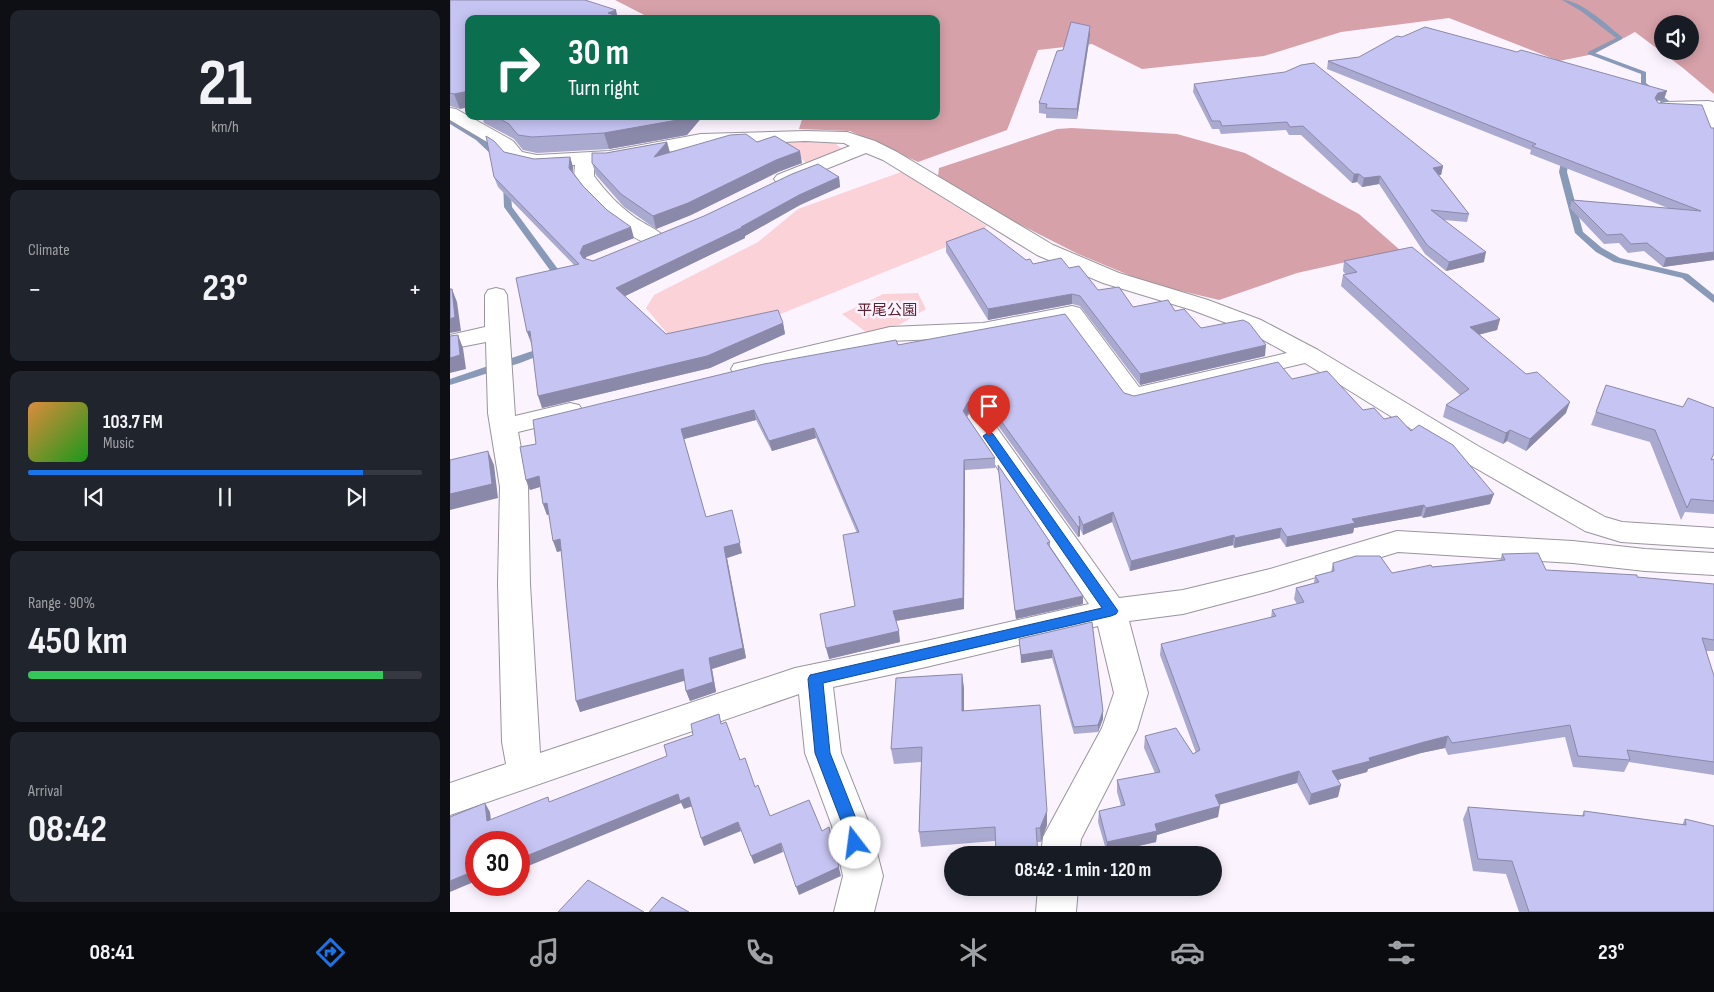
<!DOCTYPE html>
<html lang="en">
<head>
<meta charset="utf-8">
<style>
	body { margin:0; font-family:"Sofia Sans Condensed","Noto Sans JP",sans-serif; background:#20242c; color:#f1f3f6; height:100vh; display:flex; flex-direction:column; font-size:19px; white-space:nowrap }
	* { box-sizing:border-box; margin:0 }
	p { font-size:16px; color:#9ea1a6 }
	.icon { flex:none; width:28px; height:28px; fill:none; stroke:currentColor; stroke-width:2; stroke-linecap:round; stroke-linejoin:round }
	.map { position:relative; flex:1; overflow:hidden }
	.sheet { display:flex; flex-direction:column; gap:10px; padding:10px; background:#0d0f14; width:450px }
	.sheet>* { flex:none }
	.hud { position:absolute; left:15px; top:15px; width:475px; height:105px; border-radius:10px; box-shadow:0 2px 12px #0003; background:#0b6e4f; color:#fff; overflow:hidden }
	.tools { position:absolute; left:1204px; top:15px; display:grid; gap:10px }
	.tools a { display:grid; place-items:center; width:45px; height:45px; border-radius:50%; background:#171b24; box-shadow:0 2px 12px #0003; font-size:25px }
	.speed { position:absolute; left:15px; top:831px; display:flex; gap:10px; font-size:25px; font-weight:700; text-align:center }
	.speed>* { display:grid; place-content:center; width:65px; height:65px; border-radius:50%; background:#171b24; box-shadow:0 2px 12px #0003; line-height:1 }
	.speed .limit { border:8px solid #d22; background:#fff; color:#111 }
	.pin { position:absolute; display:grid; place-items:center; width:42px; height:42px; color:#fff; margin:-51px -21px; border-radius:50% 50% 50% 0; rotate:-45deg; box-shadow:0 0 5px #0007 }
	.pin .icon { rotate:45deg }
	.me { position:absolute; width:55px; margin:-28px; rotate:345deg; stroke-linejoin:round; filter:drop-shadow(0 0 4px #0008) }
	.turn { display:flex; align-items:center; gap:18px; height:105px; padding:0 20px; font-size:22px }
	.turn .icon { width:65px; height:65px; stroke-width:2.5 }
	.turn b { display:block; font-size:35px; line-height:42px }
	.big { font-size:38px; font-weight:700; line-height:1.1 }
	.sheet .card { flex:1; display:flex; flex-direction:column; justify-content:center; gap:8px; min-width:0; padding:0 18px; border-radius:10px; background:#20242c }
	.sheet .dial { align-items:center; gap:0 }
	.dial b { font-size:65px; line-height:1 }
	.song { display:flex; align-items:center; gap:15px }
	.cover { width:60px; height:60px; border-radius:8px; background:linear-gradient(135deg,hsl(30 70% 55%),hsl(120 70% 35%)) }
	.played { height:5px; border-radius:2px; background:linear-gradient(90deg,#1a73e8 85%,#363941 85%) }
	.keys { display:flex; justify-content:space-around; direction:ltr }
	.heat { display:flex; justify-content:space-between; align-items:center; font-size:28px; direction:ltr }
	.charge { height:8px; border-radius:4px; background:linear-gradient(90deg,#34c759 90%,#363941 0) }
	.trip { position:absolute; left:494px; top:846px; width:278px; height:50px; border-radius:25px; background:#171b24; box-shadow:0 2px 12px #0003; font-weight:700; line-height:50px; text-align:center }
	.dock { display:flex; height:80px; justify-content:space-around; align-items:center; background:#090b0e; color:#9ea1a6 }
	.dock .icon { width:35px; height:35px }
	.dock .selected { color:#1a73e8 }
	.dock b { font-size:22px; color:#f1f3f6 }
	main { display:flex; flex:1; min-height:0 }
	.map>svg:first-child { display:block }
	.green { fill:#fad2d8 }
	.forest { fill:#d7a1a9; fill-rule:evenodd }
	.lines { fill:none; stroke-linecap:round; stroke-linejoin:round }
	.stream { fill:#889ab8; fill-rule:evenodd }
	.minor-casing { stroke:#9a949d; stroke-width:2 }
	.minor { fill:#fff; fill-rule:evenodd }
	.wall { fill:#aaa9d0 }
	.shaded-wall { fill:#8b89a9 }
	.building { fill:#c6c4f2; stroke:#8b89a9 }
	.route { fill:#1a73e8; stroke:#114b97 }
	.labels { text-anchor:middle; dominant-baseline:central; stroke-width:5; stroke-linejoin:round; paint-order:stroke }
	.park-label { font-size:15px; fill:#61202f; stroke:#fbf4ff }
</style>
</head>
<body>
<main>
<section class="sheet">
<div class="card dial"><b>21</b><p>km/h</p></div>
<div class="card"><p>Climate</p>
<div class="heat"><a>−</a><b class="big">23°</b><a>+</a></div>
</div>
<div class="card">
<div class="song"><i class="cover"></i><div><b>103.7 FM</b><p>Music</p></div></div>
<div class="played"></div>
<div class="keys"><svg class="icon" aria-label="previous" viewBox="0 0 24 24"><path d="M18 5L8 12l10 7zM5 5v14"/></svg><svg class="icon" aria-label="pause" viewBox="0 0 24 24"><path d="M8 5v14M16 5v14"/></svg><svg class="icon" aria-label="next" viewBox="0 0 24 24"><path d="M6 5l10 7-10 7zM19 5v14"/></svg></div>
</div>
<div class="card"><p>Range · 90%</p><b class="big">450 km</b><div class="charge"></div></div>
<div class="card"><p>Arrival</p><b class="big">08:42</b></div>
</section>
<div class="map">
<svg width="1264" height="912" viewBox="0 0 1264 912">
	<rect width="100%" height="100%" fill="#fbf4ff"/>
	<g class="green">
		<path d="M336 141 385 143 393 150 356 163 346 153 334 146Z"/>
		<path d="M451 172 537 226 526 235 328 315 221 338 196 308 204 295 308 242 348 209Z"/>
		<path d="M468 293 476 309 449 325 416 332 392 314 433 294Z"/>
	</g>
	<g class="forest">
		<path d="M165 0H1264V94L1233 68 1185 32 1144 54 1109 61 999 18 891 32 814 56 692 69 642 44 588 50 557 130 468 162 400 131 349 129 353 116H486V19H202ZM1212 24H1240V51H1212Z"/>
		<path d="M622 128 727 134 795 153 909 214 950 250 847 273 769 300 698 283 628 254 563 221 488 176 489 168 607 129Z"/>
	</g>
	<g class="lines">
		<g class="stream">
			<path d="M1112 0C1131 0 1157 25 1172 37V39L1145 53 1196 72V83L1219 101 1226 111 1224 117H1218C1217 103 1201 94 1191 85V74L1138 54V52L1166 38 1131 11Z"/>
			<path d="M0 119 32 136 50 153V157H44L26 140 0 124Z"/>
			<path d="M1125 157 1129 159 1118 165 1117 172 1133 232 1152 248 1170 258 1238 274 1264 295V303L1232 278 1164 262 1146 252 1125 233 1109 172 1111 162Z"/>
			<path d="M53 181 60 183 62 207 116 280V284H110L54 207Z"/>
			<path d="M97 346 102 349 101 351 70 363 0 385V379Z"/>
		</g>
		<defs>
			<g id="minor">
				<path d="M1258 101 1264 102V135L1258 134 1251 111H1211L1208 107 1211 103 1217 102Z"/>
				<path d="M0 108 6 109 63 141 72 152 87 155 159 151 251 134 355 131 397 132 425 141 447 152 603 245 669 273 758 300 811 320 868 350 1028 446 1155 517 1172 522 1264 528V548L1171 542 1135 531 1008 458 855 363 683 404 674 401 616 321 533 337 440 341 293 376 284 374 281 369 284 364 440 327 533 323 622 306 630 308 689 387 837 353 795 330 742 310 653 283 587 255 433 160 416 153 341 183 334 185 327 183 324 179 327 175 400 146 394 143 355 141 251 146 159 163H144V176C155 191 168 205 183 216 193 224 209 229 216 239L213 244C183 251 139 199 124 177L125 165 87 167 58 160 49 149 0 120Z"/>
				<path d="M46 288 54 290 57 295 65 416 120 403 129 405 133 411 129 417 68 432 78 487 80 584 90 753 345 668 476 641 639 604 515 420 519 414 528 412 537 414 669 598 733 590 820 569 947 531 1123 541 1195 549 1264 553V575L1195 571 1123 563 948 552 820 591 733 614 679 621 698 693 687 730 631 839 629 855H591L593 837 652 728 664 693 648 626 476 667 383 687 391 753 420 826 433 876 424 912H384L393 876 382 826 355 753 349 694 0 815V783L56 764 52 742 48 584 50 487 38 413 36 342 0 349V335L35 327V295L38 290Z"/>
				<path d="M588 888H628L626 912H586Z"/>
			</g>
		</defs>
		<use href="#minor" class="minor-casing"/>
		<use href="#minor" class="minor"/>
	</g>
	<g class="wall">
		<path d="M0 0 138 1 10 109 0 106Z"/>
		<path d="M640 26V35L627 119 596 118V114L589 113V103L613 50Z"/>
		<path d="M878 61 1214 99 1206 101 1208 103 1261 128H1264V260L1213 267 1194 251 1178 253 1169 243 1154 244 1120 208 1122 200 1218 208 1080 154 1081 150 877 69Z"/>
		<path d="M744 84 993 166 991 175H989L1019 214 1017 222 994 220 1034 262 996 271 975 254 929 184 912 187 907 182 902 183 851 135H839L836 130 771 134 769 129H762L743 92Z"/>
		<path d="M32 116H253L237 135 159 149 87 153 73 150 64 139 34 123Z"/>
		<path d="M217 142 220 152 307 142 352 163 328 172 241 215 206 229 174 207 146 175 142 163 156 153Z"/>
		<path d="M54 152 84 159 120 157 123 167V172L133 186 184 238 136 257V259L143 261 389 177 390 187 350 205 295 236V238L175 296 216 334 333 323 335 334 260 368 92 408 124 265 48 187 44 177Z"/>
		<path d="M496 242 576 260 583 264 619 268 648 290 683 307 725 311 751 328 815 356 690 385 630 306 622 304 538 320 496 252Z"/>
		<path d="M894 261 1050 319 1047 330 1029 334 1116 413 1076 451 1057 441 1053 444 993 417 996 405 1010 395 891 286 893 275H896L893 271Z"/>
		<path d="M448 345 674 393 684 396 842 379 961 431 1040 504 973 518 971 516 904 528 903 533 836 547 830 538 784 548 783 545 680 571 662 522 633 535 630 529V536L628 537 539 413 528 410 519 412 516 416 545 458V468L515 470 514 609 446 621 450 642 379 659 405 606 407 533 366 438 322 451 306 420 234 439 256 517 292 553 277 558 296 658 262 669 266 692 240 701 236 691 235 680 130 712 111 551 107 552 99 514 97 515 93 504 90 487 80 490 76 480 86 444Z"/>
		<path d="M1156 385 1261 460 1264 459V514L1235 512 1231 520 1200 442 1141 425Z"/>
		<path d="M548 465 600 542V548L633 604 566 619Z"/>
		<path d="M1052 554 1096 570 1264 584V651H1256L1264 676V775L1179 762 1174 772 1123 767 1115 737 998 755 995 748 971 753 918 769 917 772 888 780V797L859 805 847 783 769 805 768 817 707 835 706 842 657 853 648 822 649 811 671 806 667 792V780L705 773 694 748 695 736 743 754 746 753 710 655 711 644 821 618 822 610 847 604 844 599 846 588 864 583 865 576 881 572 883 563 942 573 982 567 1050 561Z"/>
		<path d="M642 622 653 711V719L648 732 624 734 602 658 571 663 569 639Z"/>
		<path d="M512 674 514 689V711L597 811V825L591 842 545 841 471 847 469 832 471 762 444 764 441 749Z"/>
		<path d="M1018 807 1132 816 1134 811 1232 825 1235 819 1264 912H1069L1056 874 1023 871 1013 819Z"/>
	</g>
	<g class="shaded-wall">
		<path d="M166 10 168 19 158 13Z"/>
		<path d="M640 26V35L627 119V109Z"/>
		<path d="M19 91V107L10 109 4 94Z"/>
		<path d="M1217 91 1214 99 1206 101 1205 98 1208 93Z"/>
		<path d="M236 116H253L237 135 159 149 154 133Z"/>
		<path d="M217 142 220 154 204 157Z"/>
		<path d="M350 151 352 163 328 172 241 215 206 229 203 216 326 160Z"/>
		<path d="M120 157 123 167 122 178 119 168Z"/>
		<path d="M993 166 991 175 981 176 983 168Z"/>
		<path d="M904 174H909L907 182 902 183Z"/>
		<path d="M930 176 929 184 912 187 914 178Z"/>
		<path d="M389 177 390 187 350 205 295 236V238L169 299 166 288 291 227 349 195Z"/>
		<path d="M181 227 184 238 136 257 133 264 130 253 133 246Z"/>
		<path d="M1036 252 1034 262 996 271 999 262Z"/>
		<path d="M1264 252V260L1213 267 1216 258Z"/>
		<path d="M2 289 7 302 11 331 0 333V319Z"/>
		<path d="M622 294V304L538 320V309Z"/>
		<path d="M1050 319 1047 330 1017 338 1020 327Z"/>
		<path d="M333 323 335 334 260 368 92 408 88 396Z"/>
		<path d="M80 331 81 343 77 332Z"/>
		<path d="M8 335 13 348 16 369 0 373V358Z"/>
		<path d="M816 345 815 356 690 385V374Z"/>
		<path d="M528 400V410L519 412 513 421V411L518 402Z"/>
		<path d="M1120 402 1116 413 1076 451 1080 439Z"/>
		<path d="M304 410 306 420 234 439 231 429Z"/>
		<path d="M364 428 366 438 322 451 319 441Z"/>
		<path d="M1060 430 1057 441 1053 444 1056 433Z"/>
		<path d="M38 451 44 465 48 498 0 510V494Z"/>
		<path d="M514 460 515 470 514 609 445 621 443 611Z"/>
		<path d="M89 476 93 486 80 490 76 480Z"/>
		<path d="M1044 494 1040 504 973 518 976 508Z"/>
		<path d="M97 503 102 513 97 515 93 504Z"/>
		<path d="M974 505 971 516 904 528 903 533 836 547 837 537 902 519Z"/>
		<path d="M282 510 292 553 277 558 296 658 262 669 266 692 240 701 236 691 259 658 274 547Z"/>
		<path d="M663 512 662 522 633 535V525Z"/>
		<path d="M630 526V536L628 537V527Z"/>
		<path d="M831 528 830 538 784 548 785 538Z"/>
		<path d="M784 535 783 545 680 571 681 561Z"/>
		<path d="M110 539 114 550 107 552 103 541Z"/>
		<path d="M633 596V604L566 619 565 611Z"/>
		<path d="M449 631 450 642 379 659 376 648Z"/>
		<path d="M602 650V658L571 663V655Z"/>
		<path d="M233 669 237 680 130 712 126 701Z"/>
		<path d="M512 674 514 689V725L512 711Z"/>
		<path d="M653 711V719L648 732V725Z"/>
		<path d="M998 736 995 748 971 753 918 769 917 772 880 782 882 771 919 758 974 742Z"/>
		<path d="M849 771 847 783 764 806 765 795Z"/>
		<path d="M891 785 888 797 859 805 861 794Z"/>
		<path d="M228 794 239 797 243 806 234 809 231 803 71 869 69 864V853Z"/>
		<path d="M35 803 40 812 42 829 37 821Z"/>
		<path d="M770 806 768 817 707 835 706 842 657 853V842L705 824Z"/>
		<path d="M597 811V825L591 842 590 828Z"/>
		<path d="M288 822 291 831 254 846 251 838Z"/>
		<path d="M381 836 391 876 349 895 346 887Z"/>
		<path d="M331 843 333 852 304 864 301 856Z"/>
		<path d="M26 870V881L0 892V881Z"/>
	</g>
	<g class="building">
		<path d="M0 0H135L166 10 158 13 175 19H19V91L4 94 0 93Z"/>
		<path d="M621 22 640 26 627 109 596 108 597 104 589 103 607 51 613 50Z"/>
		<path d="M975 27 1067 52 1071 50 1217 91 1208 93 1205 98 1208 103 1252 105 1261 128H1264V252L1216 258 1197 243 1181 244 1172 234 1157 235 1122 200 1251 211 1082 146 1086 144 878 61 909 57 947 36 952 37Z"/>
		<path d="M864 63 993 166 983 168 1019 214 981 210 1036 252 999 262 977 245 930 176 914 178 909 174H904L853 126 840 127 837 122 772 126 770 121H762L744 84 835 72 851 65Z"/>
		<path d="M45 116H236L233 119 154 133 82 137 68 135 59 124Z"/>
		<path d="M296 134 307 142 325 136 350 151 326 160 238 203 203 216 171 194 142 163V153H156L217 142 204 157 280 135Z"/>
		<path d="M36 136 44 141 54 152 84 159 120 157 119 168 133 186 157 210 181 227 133 246 130 253 133 258 143 261 254 216 342 174 368 164 389 177 349 195 291 227H293L166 288 216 334 328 310 333 323 257 356 88 396 80 331 77 332 66 278 129 264 44 177Z"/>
		<path d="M534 228 576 260 580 259 583 264 611 258 619 268 629 266 648 290 669 287 683 307 718 300 725 311 734 309 751 328 793 320 799 323 816 345 690 374 630 296 622 294 538 309 496 242Z"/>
		<path d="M962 247 1050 319 1020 327 1076 374 1087 372 1120 402 1080 439 1060 430 1056 433 996 405 1019 389 893 275 907 272 894 261Z"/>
		<path d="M0 289H2L5 317 0 319Z"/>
		<path d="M615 314 674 393 684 396 828 362 842 379 877 371 913 410 924 408 934 419 947 416 961 431 969 425 1003 445 1044 494 976 508 974 505 902 519 905 523 837 537 831 528 785 538 784 535 681 561 663 512 633 525 629 516 630 526 628 527 538 403 528 400 518 402 513 411 545 458 514 460 513 598 443 611 449 631 376 648 370 614 405 606 393 535 409 532 364 428 319 441 304 410 231 429 256 517 282 510 290 543 274 547 293 648 259 658 263 682 236 691 233 669 126 701 110 539 103 541 97 503 93 504 89 476 76 480 70 447 86 444 83 420 314 364 446 340 448 345Z"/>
		<path d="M8 335 10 355 0 358V336Z"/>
		<path d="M1156 385 1233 407 1238 398 1264 408V453L1261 460 1264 459V501L1241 499 1237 508 1205 430 1146 412Z"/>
		<path d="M38 451 42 484 0 494V460Z"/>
		<path d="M548 465 600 542 597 543 633 596 565 611Z"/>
		<path d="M1088 553 1096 570 1187 575V577L1264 584V640L1252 638 1264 676V762L1177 750 1180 760 1128 756 1120 725 1002 743 998 736 974 742 919 758 920 761 882 771 891 785 861 794 849 771 765 795 770 806 705 824 707 831 657 842 649 811 675 805 667 780 710 772 695 736 726 728 743 754 750 750 711 644 826 616 822 610 854 602 846 588 869 582 865 576 884 571 883 563 906 556H930L942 573 981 565 982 567 1055 560 1052 554Z"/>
		<path d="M642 622 653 711 648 725 624 727 602 650 571 655 569 639Z"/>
		<path d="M512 674V711L590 705 597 811 590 828H586L588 855H546L545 827 469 832 472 747 441 749 446 678Z"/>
		<path d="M269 714 271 724 276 722 290 760 295 758 305 787 308 785 320 816 359 800 372 831 379 827 389 867 346 887 331 843 301 856 288 822 251 838 239 797 230 801 228 794 69 859V858L77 850 69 853V842H26V870L0 881V817L35 803 37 821 98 797 99 802 217 756 214 745 243 735 241 724Z"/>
		<path d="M1018 807 1134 816V811L1236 825 1235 819 1264 826V912H1079L1062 861 1028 859Z"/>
		<path d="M138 880 194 912H108Z"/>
		<path d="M212 897 239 912H199Z"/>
	</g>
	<path class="route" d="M539 432 543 434 668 611 666 614 661 616 373 683 380 753 409 826 413 843 411 848 405 850 399 848 393 826 365 753 358 679 360 675 652 608 533 436Z"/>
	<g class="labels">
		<g class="park-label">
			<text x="437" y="310">平尾公園</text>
		</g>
	</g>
</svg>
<div class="tools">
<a><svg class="icon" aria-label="sound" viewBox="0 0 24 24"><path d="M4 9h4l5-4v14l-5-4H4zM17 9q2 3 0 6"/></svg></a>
</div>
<div class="speed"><div class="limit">30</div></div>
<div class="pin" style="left:539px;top:436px;background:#d93025"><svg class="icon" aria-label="arrive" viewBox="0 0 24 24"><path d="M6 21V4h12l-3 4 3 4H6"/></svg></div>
<svg class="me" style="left:405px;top:843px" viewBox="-20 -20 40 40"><circle r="19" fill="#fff"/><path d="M0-13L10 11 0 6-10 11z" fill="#1a73e8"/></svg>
<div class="trip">08:42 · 1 min · 120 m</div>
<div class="hud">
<div class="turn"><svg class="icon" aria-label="right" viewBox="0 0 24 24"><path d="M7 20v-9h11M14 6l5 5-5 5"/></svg><div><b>30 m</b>Turn right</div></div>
</div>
</div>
</main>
<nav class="dock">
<b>08:41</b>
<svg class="icon selected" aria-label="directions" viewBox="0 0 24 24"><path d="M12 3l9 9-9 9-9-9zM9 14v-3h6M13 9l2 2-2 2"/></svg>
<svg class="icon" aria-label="music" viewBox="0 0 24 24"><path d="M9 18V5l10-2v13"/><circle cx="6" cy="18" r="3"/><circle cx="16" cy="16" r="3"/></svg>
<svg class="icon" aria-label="phone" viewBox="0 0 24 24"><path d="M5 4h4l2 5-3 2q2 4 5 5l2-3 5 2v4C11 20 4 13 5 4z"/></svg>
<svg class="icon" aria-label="climate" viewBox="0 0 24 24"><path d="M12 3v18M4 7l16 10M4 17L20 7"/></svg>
<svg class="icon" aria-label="car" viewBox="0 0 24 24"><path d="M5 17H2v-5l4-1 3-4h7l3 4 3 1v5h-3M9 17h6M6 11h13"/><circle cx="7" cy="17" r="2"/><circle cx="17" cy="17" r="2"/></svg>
<svg class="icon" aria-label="filters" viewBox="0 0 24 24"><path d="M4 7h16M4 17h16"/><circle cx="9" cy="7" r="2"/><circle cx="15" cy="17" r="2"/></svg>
<b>23°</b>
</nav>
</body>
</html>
